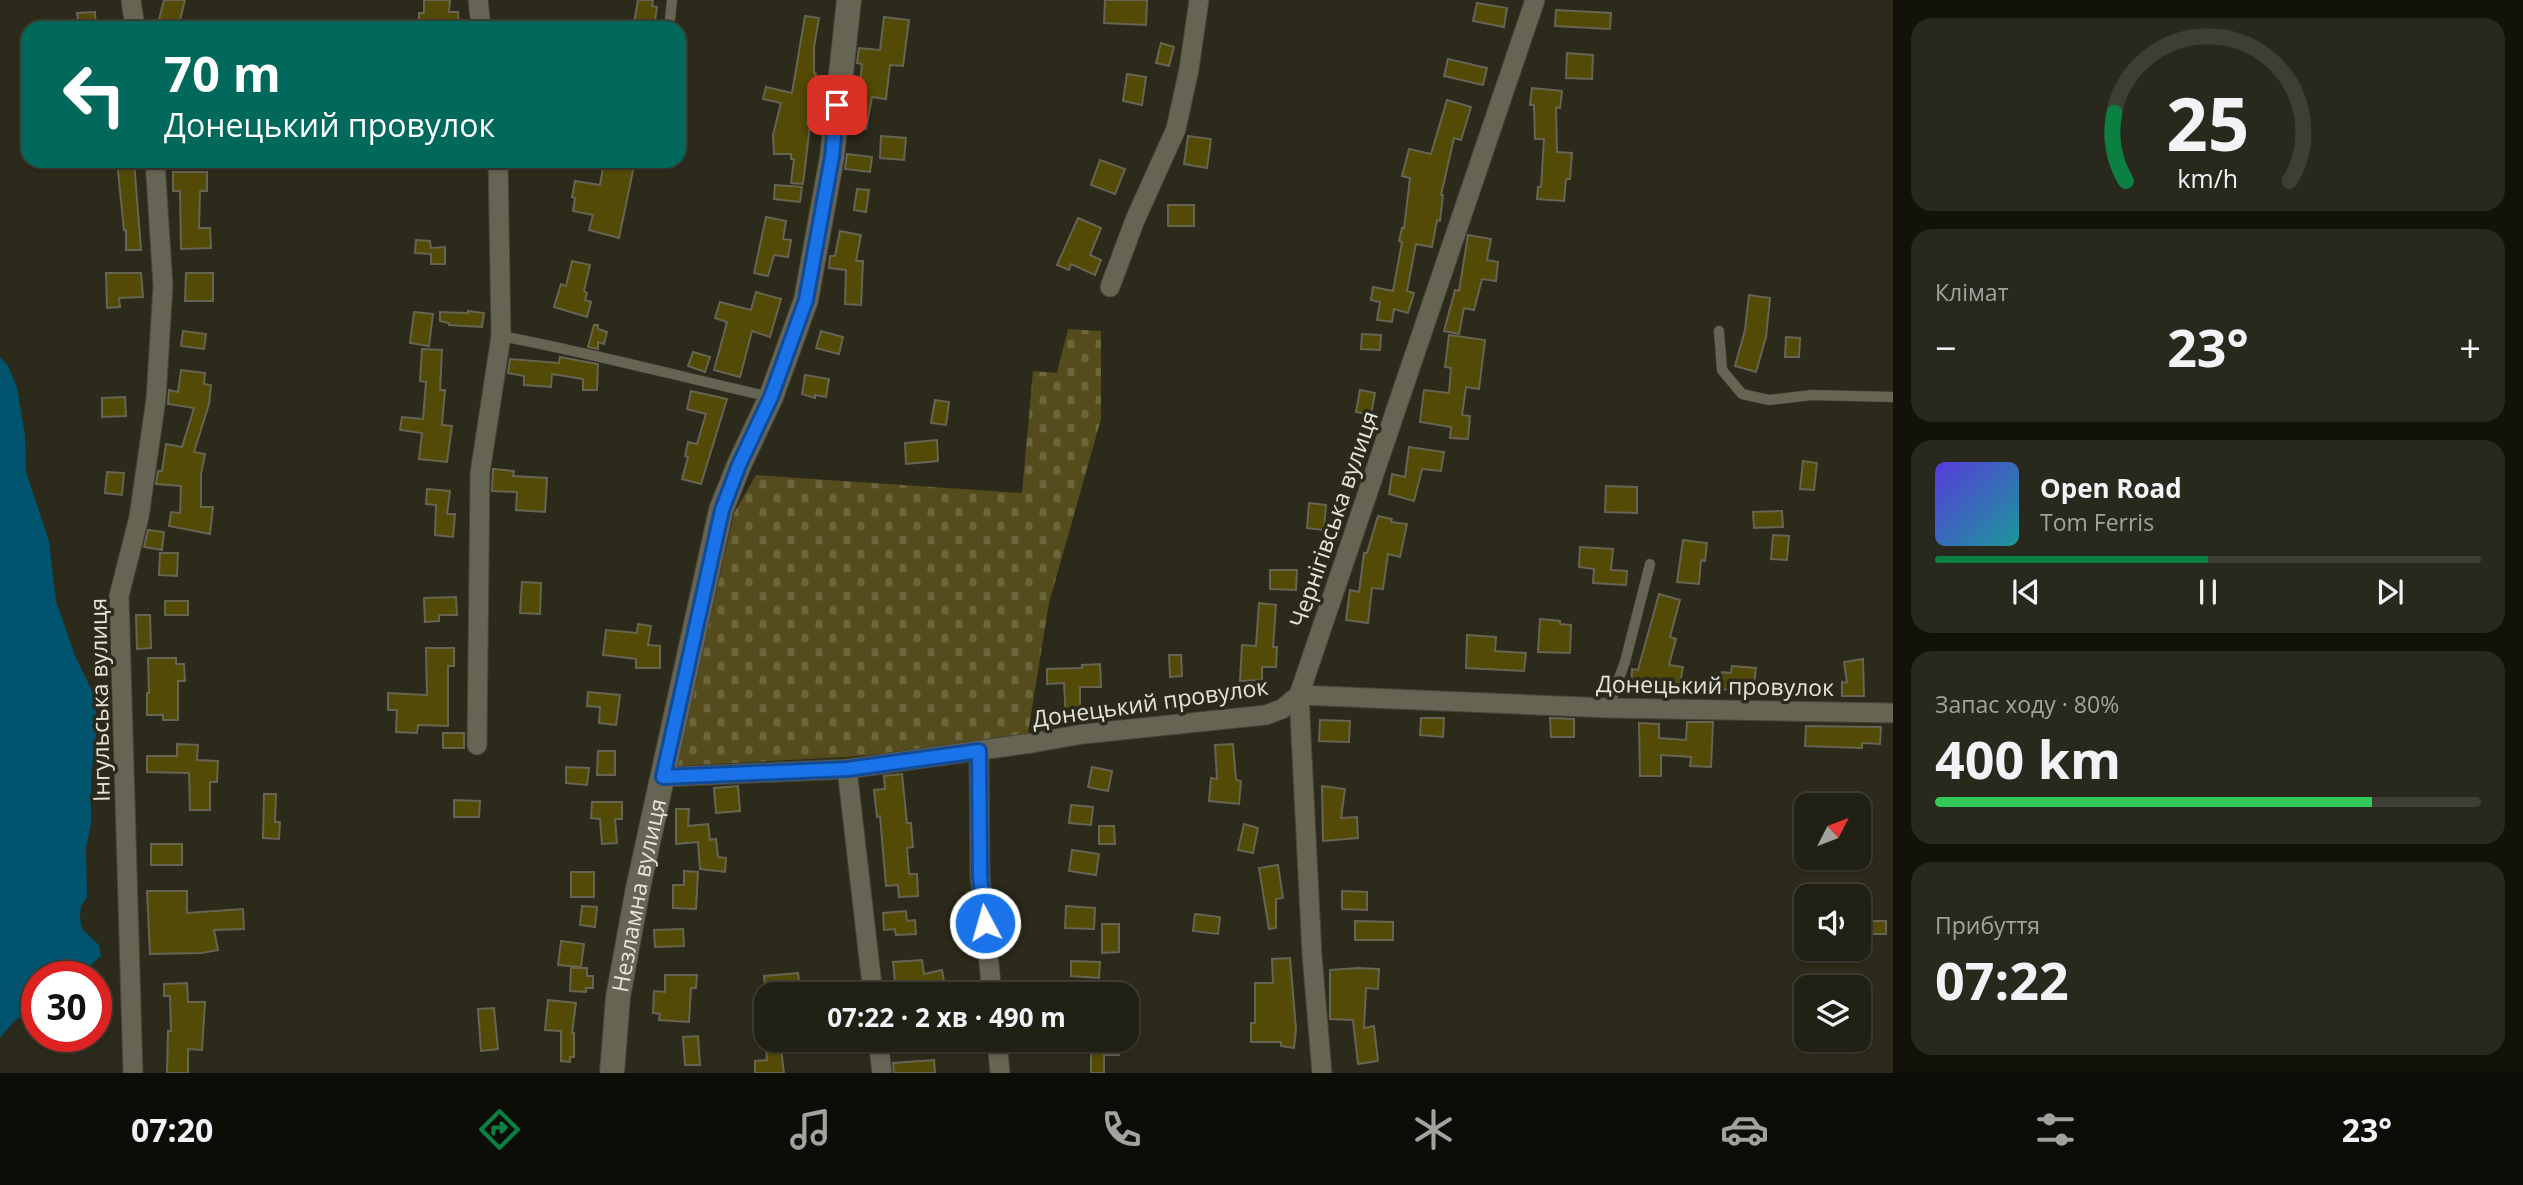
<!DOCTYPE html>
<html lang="uk">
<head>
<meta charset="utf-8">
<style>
	body { margin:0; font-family:"Open Sans",sans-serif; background:#29281d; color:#f1f3f6; height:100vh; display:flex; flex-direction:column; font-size:26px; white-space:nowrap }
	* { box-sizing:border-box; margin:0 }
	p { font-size:23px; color:#a2a3a0 }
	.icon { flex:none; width:38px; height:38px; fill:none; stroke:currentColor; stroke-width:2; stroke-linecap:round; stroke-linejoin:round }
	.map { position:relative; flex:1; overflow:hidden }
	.sheet { display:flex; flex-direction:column; gap:18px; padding:18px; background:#12120b; width:630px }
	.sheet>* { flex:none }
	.top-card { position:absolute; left:21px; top:21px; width:665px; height:147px; border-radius:21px; box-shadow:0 2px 5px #0004,0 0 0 2px #3e3e34; background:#00695c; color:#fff; overflow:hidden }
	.needle { width:46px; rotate:48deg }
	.buttons { position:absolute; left:1794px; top:793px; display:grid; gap:14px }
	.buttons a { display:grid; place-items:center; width:77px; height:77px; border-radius:14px; background:#212014; box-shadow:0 2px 5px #0004,0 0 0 2px #3e3e34; font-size:35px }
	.speed { position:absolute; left:21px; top:961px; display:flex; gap:14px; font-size:35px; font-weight:700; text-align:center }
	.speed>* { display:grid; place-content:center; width:91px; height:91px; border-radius:50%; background:#212014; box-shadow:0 2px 5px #0004,0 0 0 2px #3e3e34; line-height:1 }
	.speed .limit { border:10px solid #d22; background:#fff; color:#111 }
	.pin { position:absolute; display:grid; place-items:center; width:60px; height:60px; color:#fff; margin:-30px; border-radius:14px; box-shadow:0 4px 10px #0006 }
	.me { position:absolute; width:77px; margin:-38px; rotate:354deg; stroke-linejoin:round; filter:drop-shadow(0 0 5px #0008) }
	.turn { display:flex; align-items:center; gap:24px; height:147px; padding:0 28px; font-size:32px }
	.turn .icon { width:91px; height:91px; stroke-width:2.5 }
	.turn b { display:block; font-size:49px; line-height:60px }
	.big { font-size:52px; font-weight:700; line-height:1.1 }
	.sheet .card { flex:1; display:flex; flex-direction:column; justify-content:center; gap:10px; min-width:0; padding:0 24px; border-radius:21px; background:#29281d }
	.sheet .dial { align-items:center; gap:0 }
	.dial svg { height:182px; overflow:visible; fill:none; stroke:#3e3e34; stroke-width:7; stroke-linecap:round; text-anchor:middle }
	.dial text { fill:#f1f3f6; stroke:none }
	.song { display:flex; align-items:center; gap:21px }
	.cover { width:84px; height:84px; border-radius:10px; background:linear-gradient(135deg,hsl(250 70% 55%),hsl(180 70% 35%)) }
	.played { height:7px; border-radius:4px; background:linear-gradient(90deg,#0b8043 50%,#3e3e34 50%) }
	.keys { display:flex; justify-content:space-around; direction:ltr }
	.heat { display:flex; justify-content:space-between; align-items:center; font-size:38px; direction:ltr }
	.charge { height:10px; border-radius:5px; background:linear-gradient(90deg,#34c759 80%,#3e3e34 0) }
	.trip { position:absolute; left:754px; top:982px; width:385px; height:70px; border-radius:21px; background:#212014; box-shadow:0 2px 5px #0004,0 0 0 2px #3e3e34; font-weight:700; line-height:70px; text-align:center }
	.menu { display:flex; height:112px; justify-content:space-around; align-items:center; background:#0d0d08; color:#a2a3a0 }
	.menu .icon { width:49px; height:49px }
	.menu .selected { color:#0b8043 }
	.menu b { font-size:32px; color:#f1f3f6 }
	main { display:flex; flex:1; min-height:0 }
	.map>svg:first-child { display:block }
	.cemetery { fill:url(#cemetery-stones) }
	.water { fill:#00546e }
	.building { fill:#534a06; stroke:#666453; stroke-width:2 }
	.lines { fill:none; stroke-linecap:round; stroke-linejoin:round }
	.service-casing { stroke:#474538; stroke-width:11 }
	.minor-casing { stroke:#474538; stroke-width:21 }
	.tertiary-casing { stroke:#474538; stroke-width:26 }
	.service { stroke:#666452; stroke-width:10 }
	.minor { stroke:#666452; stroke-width:19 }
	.tertiary { stroke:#666452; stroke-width:24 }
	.route-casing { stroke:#114b97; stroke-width:18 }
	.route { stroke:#1a73e8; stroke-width:12 }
	.labels { text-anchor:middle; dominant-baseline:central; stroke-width:7; stroke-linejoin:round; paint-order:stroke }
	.street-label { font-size:23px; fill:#e5e4da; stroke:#2c2a1b }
</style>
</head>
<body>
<main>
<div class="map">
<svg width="1893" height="1073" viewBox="0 0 1893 1073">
	<defs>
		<pattern id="cemetery-stones" width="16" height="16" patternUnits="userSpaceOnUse" patternTransform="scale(1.75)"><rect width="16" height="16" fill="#544c1d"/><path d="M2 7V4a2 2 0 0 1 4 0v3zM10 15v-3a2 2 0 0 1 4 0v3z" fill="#6c663d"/></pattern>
	</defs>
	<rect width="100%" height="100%" fill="#2c2a1b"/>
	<path class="cemetery" d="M1068 329 1101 331V419L1049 603 1027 739 846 757 677 766 734 513 756 475 1022 493 1033 371 1057 373Z"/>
	<path class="water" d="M0 357 8 366 17 387 25 436 26 472 49 541 56 601 75 656 96 699V734L91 778V824L86 848 87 897 81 906 80 918 82 929 99 945 101 956 79 976H37V1010L15 1020 0 1038Z"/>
	<g class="building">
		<path d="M164 0H185L178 28H157Z"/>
		<path d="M424 0H450L449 12H458L459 28H419V13H424Z"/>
		<path d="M638 0H653L652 6 657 7 654 27 634 23Z"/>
		<path d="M1105 0H1147L1146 25 1104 23Z"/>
		<path d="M1477 3 1507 8 1504 27 1473 21Z"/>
		<path d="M1556 10 1611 13 1610 29 1555 26Z"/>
		<path d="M95 12 96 28H79L77 13Z"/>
		<path d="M805 16 819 18 814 47V73L816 74 807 124 810 125 803 184 791 183 794 159H791V154H774L773 135 781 103 763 99 766 87 792 93Z"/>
		<path d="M884 17 909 20 903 66 890 65 886 99 872 97 866 129 850 126 854 109H857L862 64 857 63 859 48 880 50Z"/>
		<path d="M1161 43 1174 47 1169 66 1156 63Z"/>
		<path d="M1567 53 1593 55 1592 79 1566 78Z"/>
		<path d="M1448 59 1487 68 1483 85 1444 76Z"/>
		<path d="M1127 74 1146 77 1142 105 1123 101Z"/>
		<path d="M1532 88 1562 91 1560 108 1556 107 1557 152 1572 153 1570 179H1566L1564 201 1537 199 1538 187H1541L1544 139H1535L1534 105H1530Z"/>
		<path d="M1447 100 1471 107 1461 140 1454 138 1441 195H1443L1440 221 1437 220 1432 247 1416 244 1407 291 1414 293 1408 313 1394 309 1392 322 1377 320 1380 302 1371 300 1373 287 1393 291 1402 242 1399 241 1402 228H1404L1410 178 1402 176 1409 149 1431 154Z"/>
		<path d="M881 136 906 138 904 160 880 158Z"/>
		<path d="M1188 136 1211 139 1207 168 1184 164Z"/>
		<path d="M847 154 872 157 870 172 845 169Z"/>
		<path d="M1100 160 1125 169 1115 194 1091 185Z"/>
		<path d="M117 161H134L141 250H126V230H124Z"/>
		<path d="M604 161H635L619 238 589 230 593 215 573 211 575 198 572 197 575 181 600 185Z"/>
		<path d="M173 172H207V191H200L199 228H210L211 248 181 249 180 191H173Z"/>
		<path d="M775 185 802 187 800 202 774 199Z"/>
		<path d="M857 189 869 190 866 212 854 210Z"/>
		<rect x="1168" y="205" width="26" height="21"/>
		<path d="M766 217 786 221 783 239 791 240 788 257 774 255 768 276 754 273Z"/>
		<path d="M1078 218 1101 228 1090 255 1101 260 1095 275 1071 264 1069 270 1057 265Z"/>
		<path d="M840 231 861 235 856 261H863L861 305 845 304 846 270 829 268 830 256H835Z"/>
		<path d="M1468 235 1491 239 1487 260 1498 262 1496 281 1482 279 1474 310 1464 308 1459 334 1444 331 1455 290 1459 291Z"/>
		<path d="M416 240 430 241 431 248 445 247V264H431V254L415 253Z"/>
		<path d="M572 261 590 265 584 291 587 293 585 300 591 302 587 317 554 307 561 284 566 286Z"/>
		<path d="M106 273H141L143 297 119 298 120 307 107 308Z"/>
		<path d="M186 273H213V301H185Z"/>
		<path d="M756 292 781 299 770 337 752 331 740 377 714 370 727 322 715 318 720 302 751 310Z"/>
		<path d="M1749 295 1770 298 1766 337 1756 372 1735 366 1745 330Z"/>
		<path d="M468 311 484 313 482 327 449 325V323L440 321V312L468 313Z"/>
		<path d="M414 312 433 314 429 346 410 343Z"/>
		<path d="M594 325H598V329L607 332 604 344 598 342V349L588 347Z"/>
		<path d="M183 331 206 334 204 349 181 346Z"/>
		<path d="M821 331 843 337 839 354 816 348Z"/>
		<path d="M1362 334 1381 335 1380 350 1361 349Z"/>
		<path d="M1449 335 1485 340 1479 389 1466 387 1462 415 1470 416 1468 439 1450 438 1451 427 1420 422 1424 390 1449 393 1451 368 1445 367Z"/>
		<path d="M1786 337 1800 338 1799 357H1785Z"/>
		<path d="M422 349 442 350 440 390H445L442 425 452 426 447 462 419 459 422 433 400 430 402 417 423 419 426 382 420 381Z"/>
		<path d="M693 352 710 357 705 372 688 366Z"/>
		<path d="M560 357 598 364 597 390H583V379L577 378 552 374 551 387 524 385V376L508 373 510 359 559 363Z"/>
		<path d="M181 370 205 373 204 384 211 385 209 404 194 452 205 454 201 474V507H213L210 534 169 526 171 512 180 513 181 486 156 484 158 471H162L166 444 182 447 194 408 168 404 169 390 178 392Z"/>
		<path d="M805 375 829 379 826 397 815 395V398L802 394Z"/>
		<path d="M1360 390 1375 393 1371 415 1356 412Z"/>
		<path d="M691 391 727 399 701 484 682 479 688 457 685 456 688 442 697 444 706 414 687 409Z"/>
		<path d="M125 397 126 416 102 417V398Z"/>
		<path d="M935 400 949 402 946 425 931 423Z"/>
		<path d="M937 440 938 461 906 464 905 443Z"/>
		<path d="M1409 447 1444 452 1441 471 1422 469 1414 501 1389 494 1392 474 1405 477Z"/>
		<path d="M1803 461 1817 463 1814 490 1800 489Z"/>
		<path d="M493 469 514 471 513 476 547 478 545 512 516 510 517 492 492 491Z"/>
		<path d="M107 472 124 473 122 495 105 493Z"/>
		<path d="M1606 486 1637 487V513L1605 512Z"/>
		<path d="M427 489 450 491 447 514H455L453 537 435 535 436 505 426 504Z"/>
		<path d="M1309 503 1326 505 1324 530 1307 528Z"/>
		<path d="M1782 511 1783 527 1754 528 1753 512Z"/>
		<path d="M1378 516 1392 519 1391 522 1407 524 1400 557 1388 554 1383 589 1372 588 1368 623 1346 620 1350 590 1359 592 1364 553H1367Z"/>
		<path d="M148 530 164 532 162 550 144 547Z"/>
		<path d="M1773 535 1789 536 1787 560 1771 559Z"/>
		<path d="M1683 540 1707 543 1705 561 1701 560 1699 584 1677 582Z"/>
		<path d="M1580 547 1613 549 1611 570 1627 571 1626 585 1593 583 1594 569 1579 567Z"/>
		<path d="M160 553H178L177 576 159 575Z"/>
		<path d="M1270 570H1297L1296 590 1270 589Z"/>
		<path d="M522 582 541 583 540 614 520 613Z"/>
		<path d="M1659 594 1680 600 1670 637 1676 639 1669 665 1683 667 1680 684 1644 679 1643 690 1631 689 1632 669 1638 670Z"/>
		<path d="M456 597 457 615H439V621L425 622 424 598Z"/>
		<rect x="165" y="601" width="23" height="14"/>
		<path d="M1259 603 1276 605 1273 647H1277L1276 667H1262V680L1240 681 1242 645 1256 646Z"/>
		<path d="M136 615H150L151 648 137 649Z"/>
		<path d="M1540 619 1560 621V624L1571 625 1570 653 1538 652Z"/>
		<path d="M638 624 651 626 648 645 660 646V668H636V659L603 655 606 630 637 633Z"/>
		<path d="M1467 635 1496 637 1495 651 1526 653 1524 671 1466 668Z"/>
		<path d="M426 648H454V666H448V726L418 725 417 733 396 732 397 710H388V693L427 695Z"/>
		<path d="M1169 655H1181L1182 676 1170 677Z"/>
		<path d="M148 658H176V664H184L185 681H178V720H163V715H147V693H149Z"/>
		<path d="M1863 659 1864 696H1842V682L1847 683 1844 662Z"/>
		<path d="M1100 664 1101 687H1080V719H1066L1064 683 1047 684V669L1082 668V665Z"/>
		<path d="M1732 666 1756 668 1753 692 1721 689 1722 672 1731 673Z"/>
		<path d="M588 692 620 695 616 725 599 723 600 707 587 706Z"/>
		<path d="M1421 718H1444L1443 737 1420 735Z"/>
		<path d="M1550 718 1574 719V737H1551Z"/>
		<path d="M1320 720 1350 721 1349 742 1319 741Z"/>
		<path d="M1687 722H1713L1711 767 1690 766 1691 757 1661 755V776H1640L1639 723 1659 724V738L1686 740Z"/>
		<path d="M1806 726 1881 727 1880 744 1862 743V748L1805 746Z"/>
		<rect x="443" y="733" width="21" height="15"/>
		<path d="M177 744 198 745 197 760 218 761 217 782H210V810H190L189 773 147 772V756H177Z"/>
		<path d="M1233 744 1236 780 1241 781 1239 804 1209 801 1211 778 1217 779 1215 745Z"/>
		<path d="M598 751H615V775H597Z"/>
		<path d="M566 767 589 768 587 785 566 783Z"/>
		<path d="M1092 767 1112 771 1108 791 1088 787Z"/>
		<path d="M902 774 907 823H911L913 847 907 848 909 874H917L918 896 899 897 898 885 886 886 880 816 877 817 874 790 885 789 884 776Z"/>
		<path d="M738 786 740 811 716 813 714 788Z"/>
		<path d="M1322 786 1345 789 1341 818 1357 817 1358 838 1323 841Z"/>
		<path d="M264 794H276L275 822H280L279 839 263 838Z"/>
		<path d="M454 800 480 801 479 817H454Z"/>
		<path d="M592 802H622V819H615L617 843 602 844 600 819 591 818Z"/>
		<path d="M1071 805 1093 807 1091 825 1069 823Z"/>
		<path d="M676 809H689L688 826 708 824 710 840 716 839 718 857 726 858 725 872 700 869 698 842 676 844Z"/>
		<path d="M1244 824 1258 828 1253 853 1238 850Z"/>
		<path d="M1099 826H1114L1115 844H1099Z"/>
		<rect x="151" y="844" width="31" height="21"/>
		<path d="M1072 850 1099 854 1096 875 1069 871Z"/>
		<path d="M1278 865 1283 898 1276 899V928L1269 929 1259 868Z"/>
		<path d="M684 871 698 872 696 909 673 908V885H684Z"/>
		<rect x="571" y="872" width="23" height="25"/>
		<path d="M147 891H187V913L243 909 244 929 214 930 218 950 202 953 150 954Z"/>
		<path d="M1342 891 1367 892V910L1342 909Z"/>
		<path d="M582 906 597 907 595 927 580 925Z"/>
		<path d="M1066 906 1095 908 1094 929 1065 928Z"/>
		<path d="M906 911 907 921 915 920 916 934 896 935 895 929 884 930 883 913Z"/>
		<path d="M1195 914 1220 917 1218 934 1193 931Z"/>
		<path d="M1355 921 1393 922V940H1355Z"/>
		<rect x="1866" y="921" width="20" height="13"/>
		<path d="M1102 924H1119V952L1102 953Z"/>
		<path d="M683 929 684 946 655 947 654 930Z"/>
		<path d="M561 941 584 944 581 967 558 965Z"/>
		<path d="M1290 958 1296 1029 1294 1048 1281 1046V1042H1251V1023H1255V983H1273L1272 959Z"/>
		<path d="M922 960 924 974 942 970 945 987 908 992 907 982 895 983 893 962Z"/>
		<path d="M1071 961 1100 962 1099 978 1071 976Z"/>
		<path d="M571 968H587V976H593V988H586V992L570 991Z"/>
		<path d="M1358 968 1379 969 1378 989 1366 988 1364 1028 1374 1026 1378 1061 1358 1064 1353 1020 1330 1019V970Z"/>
		<path d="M798 973 800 988 791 989V994H766L764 976Z"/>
		<path d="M665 975H697L696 988H691L689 1022 659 1020 660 1014 653 1013 654 991 665 992Z"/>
		<path d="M187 983 188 1002H205L202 1050 188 1049V1073H167L168 1031H171L170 996H164V984Z"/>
		<path d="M548 1000 576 1003 572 1033H574V1057H570V1062L561 1061V1031L545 1030Z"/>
		<path d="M494 1008 498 1049 481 1051 478 1009Z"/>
		<path d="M698 1036 700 1065H685L683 1037Z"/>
		<path d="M765 1040H780L784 1073H755V1061L767 1060Z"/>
		<path d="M1091 1040H1119V1055H1104V1073H1091Z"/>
		<path d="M934 1060 935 1073H894L893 1063Z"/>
	</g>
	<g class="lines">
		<defs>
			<g id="service">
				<path d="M669 28 672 0"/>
				<path d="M1719 331 1722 370 1742 394 1769 400 1812 395 1893 397"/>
				<path d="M501 336C592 353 681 377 771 397"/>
				<path d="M1608 708 1625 662 1650 564"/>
			</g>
			<g id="minor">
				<path d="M131 0 135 28"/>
				<path d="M478 0 481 28"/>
				<path d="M1110 287 1135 220 1176 129 1189 69 1199 0"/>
				<path d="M477 745 480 473 501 336 498 161"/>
				<path d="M979 751 980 876 992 994"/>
				<path d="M847 769 873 994"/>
				<path d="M663 777 847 769 1032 743 1083 734 1266 715 1282 709 1299 695 1608 708 1893 713"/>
				<path d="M878 1040 882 1073"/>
				<path d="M997 1040 1000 1073"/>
				<path d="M133 1073 119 596 139 517 156 399 163 286 155 161"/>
				<path d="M1322 1073 1312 955 1299 695 1535 0"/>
			</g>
			<g id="tertiary">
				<path id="s1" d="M612 1073 618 997 638 888 721 510 739 465 771 397 806 300 832 157 849 0"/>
			</g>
		</defs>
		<use href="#service" class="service-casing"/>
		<use href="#minor" class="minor-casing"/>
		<use href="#tertiary" class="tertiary-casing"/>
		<use href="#service" class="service"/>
		<use href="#minor" class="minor"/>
		<use href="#tertiary" class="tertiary"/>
	</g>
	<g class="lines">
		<defs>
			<path id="route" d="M837 105 832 157 806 300 771 397 739 465 722 510 663 777 847 769 979 751 980 876 985 923"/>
		</defs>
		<use href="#route" class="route-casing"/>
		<use href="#route" class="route"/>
	</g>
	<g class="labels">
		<g class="street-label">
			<text transform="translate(1333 519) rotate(-71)">Чернігівська вулиця</text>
			<text transform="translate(1715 685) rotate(1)">Донецький провулок</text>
			<text transform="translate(99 700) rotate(-91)">Інгульська вулиця</text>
			<text transform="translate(1150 702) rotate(-8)">Донецький провулок</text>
			<text stroke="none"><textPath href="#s1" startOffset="180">Незламна вулиця</textPath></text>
		</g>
	</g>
</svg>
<div class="buttons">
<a><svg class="needle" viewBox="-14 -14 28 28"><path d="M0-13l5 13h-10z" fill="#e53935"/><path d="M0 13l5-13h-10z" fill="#a2a3a0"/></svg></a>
<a><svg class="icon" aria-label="sound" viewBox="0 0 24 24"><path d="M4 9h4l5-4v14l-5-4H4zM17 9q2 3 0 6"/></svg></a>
<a><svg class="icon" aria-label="layers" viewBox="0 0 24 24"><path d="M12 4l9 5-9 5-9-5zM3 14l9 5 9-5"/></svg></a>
</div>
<div class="speed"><div class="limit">30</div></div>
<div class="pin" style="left:837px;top:105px;background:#d93025"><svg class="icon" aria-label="arrive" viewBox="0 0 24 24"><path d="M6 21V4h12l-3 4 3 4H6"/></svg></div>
<svg class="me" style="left:985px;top:923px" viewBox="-20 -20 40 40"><circle r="17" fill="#1a73e8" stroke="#fff" stroke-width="3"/><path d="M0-11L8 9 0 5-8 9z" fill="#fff"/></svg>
<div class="trip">07:22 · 2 хв · 490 m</div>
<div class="top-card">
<div class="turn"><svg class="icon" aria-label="left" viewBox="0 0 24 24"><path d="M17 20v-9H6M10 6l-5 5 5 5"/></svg><div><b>70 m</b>Донецький провулок</div></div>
</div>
</div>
<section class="sheet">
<div class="card dial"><svg viewBox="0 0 100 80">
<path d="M14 69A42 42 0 1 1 86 69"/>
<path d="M14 69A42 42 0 0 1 9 39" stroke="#0b8043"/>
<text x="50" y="56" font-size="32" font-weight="700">25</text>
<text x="50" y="72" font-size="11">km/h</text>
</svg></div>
<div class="card"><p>Клімат</p>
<div class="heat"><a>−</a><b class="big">23°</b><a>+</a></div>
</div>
<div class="card">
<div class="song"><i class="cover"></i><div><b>Open Road</b><p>Tom Ferris</p></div></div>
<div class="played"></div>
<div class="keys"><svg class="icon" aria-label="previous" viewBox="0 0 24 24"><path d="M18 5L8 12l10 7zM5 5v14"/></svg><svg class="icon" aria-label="pause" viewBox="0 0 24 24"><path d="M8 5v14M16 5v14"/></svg><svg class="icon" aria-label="next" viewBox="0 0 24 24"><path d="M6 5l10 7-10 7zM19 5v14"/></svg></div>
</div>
<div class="card"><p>Запас ходу · 80%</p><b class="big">400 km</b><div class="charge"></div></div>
<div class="card"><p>Прибуття</p><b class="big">07:22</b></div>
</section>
</main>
<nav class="menu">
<b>07:20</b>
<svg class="icon selected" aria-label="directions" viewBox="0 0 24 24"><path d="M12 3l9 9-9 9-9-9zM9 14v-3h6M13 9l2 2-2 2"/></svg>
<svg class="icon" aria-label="music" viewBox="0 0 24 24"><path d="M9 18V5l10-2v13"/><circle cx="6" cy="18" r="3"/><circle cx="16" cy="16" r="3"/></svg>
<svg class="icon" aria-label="phone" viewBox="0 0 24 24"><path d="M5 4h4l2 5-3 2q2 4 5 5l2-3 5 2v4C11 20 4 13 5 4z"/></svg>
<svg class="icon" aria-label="climate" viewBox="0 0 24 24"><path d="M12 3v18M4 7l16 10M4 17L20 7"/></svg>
<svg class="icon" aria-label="car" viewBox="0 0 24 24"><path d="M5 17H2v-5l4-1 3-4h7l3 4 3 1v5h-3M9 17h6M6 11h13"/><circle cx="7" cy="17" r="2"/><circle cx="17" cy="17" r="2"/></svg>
<svg class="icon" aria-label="filters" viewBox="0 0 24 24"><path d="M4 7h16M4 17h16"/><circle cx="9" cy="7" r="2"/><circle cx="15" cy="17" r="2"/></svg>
<b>23°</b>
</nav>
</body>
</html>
